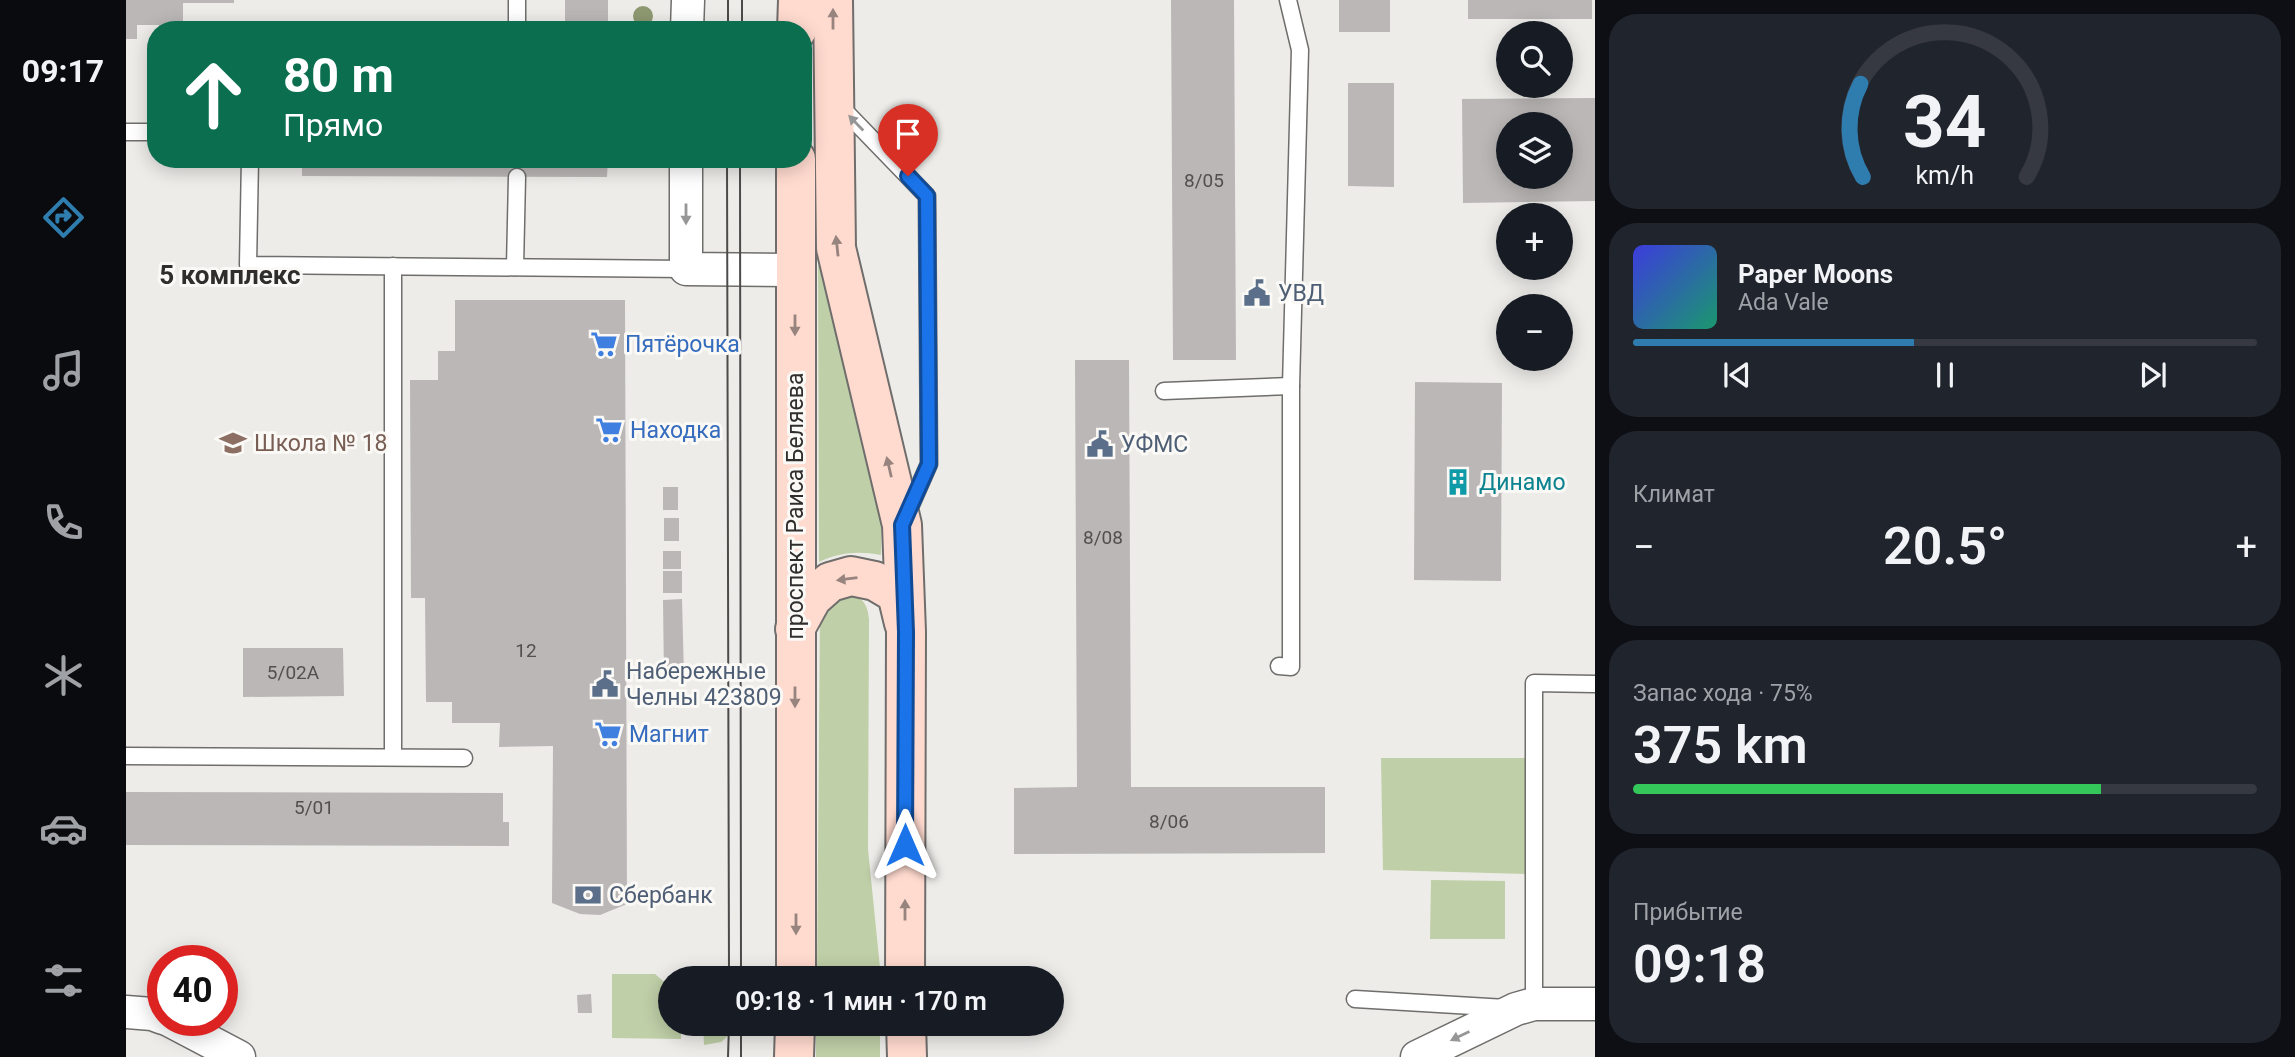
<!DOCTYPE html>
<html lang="ru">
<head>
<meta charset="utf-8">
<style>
	body { margin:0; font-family:Roboto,sans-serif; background:#20242c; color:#f1f3f6; height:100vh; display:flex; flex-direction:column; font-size:26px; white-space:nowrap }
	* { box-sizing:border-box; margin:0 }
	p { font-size:23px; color:#9ea1a6 }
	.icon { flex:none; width:38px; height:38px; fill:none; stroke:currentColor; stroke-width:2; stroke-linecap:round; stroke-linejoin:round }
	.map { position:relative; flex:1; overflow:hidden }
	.details { display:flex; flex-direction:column; gap:14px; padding:14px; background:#0d0f14; width:700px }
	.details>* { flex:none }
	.guide { position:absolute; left:21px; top:21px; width:665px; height:147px; border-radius:28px; box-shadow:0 4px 18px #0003; background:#0b6e4f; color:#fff; overflow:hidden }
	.tools { position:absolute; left:1370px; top:21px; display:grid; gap:14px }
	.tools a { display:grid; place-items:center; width:77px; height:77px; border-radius:50%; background:#171b24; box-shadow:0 4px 18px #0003; font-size:35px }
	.speed { position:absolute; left:21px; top:945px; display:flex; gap:14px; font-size:35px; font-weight:700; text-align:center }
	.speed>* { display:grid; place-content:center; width:91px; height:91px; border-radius:50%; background:#171b24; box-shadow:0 4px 18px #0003; line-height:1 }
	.speed .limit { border:10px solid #d22; background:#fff; color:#111 }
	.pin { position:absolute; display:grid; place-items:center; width:60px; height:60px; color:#fff; margin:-72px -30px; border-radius:50% 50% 50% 0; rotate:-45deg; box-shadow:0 0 7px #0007 }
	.pin .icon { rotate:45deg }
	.me { position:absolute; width:77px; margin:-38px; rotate:0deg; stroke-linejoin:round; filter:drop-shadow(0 0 5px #0008) }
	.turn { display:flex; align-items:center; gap:24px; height:147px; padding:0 21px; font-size:32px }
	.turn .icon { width:91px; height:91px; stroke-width:2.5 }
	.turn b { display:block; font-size:49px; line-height:60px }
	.big { font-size:52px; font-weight:600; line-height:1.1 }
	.details .tile { flex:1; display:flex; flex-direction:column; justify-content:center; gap:10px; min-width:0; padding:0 24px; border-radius:28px; background:#20242c }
	.details .dial { align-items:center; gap:0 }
	.dial svg { height:182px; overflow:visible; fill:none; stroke:#363941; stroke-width:7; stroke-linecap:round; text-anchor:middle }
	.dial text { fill:#f1f3f6; stroke:none }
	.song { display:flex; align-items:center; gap:21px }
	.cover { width:84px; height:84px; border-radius:10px; background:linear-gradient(135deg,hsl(240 70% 55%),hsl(160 70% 35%)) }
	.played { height:7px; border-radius:4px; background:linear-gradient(90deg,#2f7daf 45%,#363941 45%) }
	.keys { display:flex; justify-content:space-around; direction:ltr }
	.heat { display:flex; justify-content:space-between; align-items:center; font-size:38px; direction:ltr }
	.charge { height:10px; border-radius:5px; background:linear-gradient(90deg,#34c759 75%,#363941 0) }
	.trip { position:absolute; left:532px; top:966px; width:406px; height:70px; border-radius:35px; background:#171b24; box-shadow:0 4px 18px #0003; font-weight:600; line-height:70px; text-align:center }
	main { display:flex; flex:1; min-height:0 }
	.tab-bar { display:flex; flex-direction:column; width:126px; justify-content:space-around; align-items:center; background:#090b0e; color:#9ea1a6 }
	.tab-bar .icon { width:49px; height:49px }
	.tab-bar .current { color:#2f7daf }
	.tab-bar b { font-size:32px; color:#f1f3f6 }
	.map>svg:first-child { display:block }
	.green { fill:#bfcfa7 }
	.building { fill:#bab7b6; fill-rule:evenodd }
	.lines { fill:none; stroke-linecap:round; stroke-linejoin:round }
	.lane-casing { stroke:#6f6e6c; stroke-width:19 }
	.street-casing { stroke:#6f6e6c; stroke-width:35 }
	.secondary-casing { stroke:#6f6e6c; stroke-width:42 }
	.lane { stroke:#fff; stroke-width:16 }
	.street { stroke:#fff; stroke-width:32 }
	.secondary { stroke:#ffdacf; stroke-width:38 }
	.tram { stroke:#4c4b4a; stroke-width:2 }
	.tree { fill:#8e9972 }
	.oneway { fill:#97847e }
	.oneway2 { fill:#979696 }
	.route-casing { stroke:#114b97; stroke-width:18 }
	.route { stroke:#1a73e8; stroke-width:12 }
	.labels { text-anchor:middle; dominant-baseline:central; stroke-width:6; stroke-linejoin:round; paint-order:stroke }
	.number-label { font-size:19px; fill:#52504f }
	.service-label { font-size:23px; fill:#4e5e75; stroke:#faf9f6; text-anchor:start }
	.shop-label { font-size:23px; fill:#366cbe; stroke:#faf9f6; text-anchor:start }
	.education-label { font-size:23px; fill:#785e54; stroke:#faf9f6; text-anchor:start }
	.culture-label { font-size:23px; fill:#0d838f; stroke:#faf9f6; text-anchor:start }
	.street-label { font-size:23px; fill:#2f2e2d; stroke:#faf9f6 }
	.quarter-label { font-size:26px; font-weight:bold; fill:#2f2e2d; stroke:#faf9f6 }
</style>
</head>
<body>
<main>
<nav class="tab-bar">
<b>09:17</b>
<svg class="icon current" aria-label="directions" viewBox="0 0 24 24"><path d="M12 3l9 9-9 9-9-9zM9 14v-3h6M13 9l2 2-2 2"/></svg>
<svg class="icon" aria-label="music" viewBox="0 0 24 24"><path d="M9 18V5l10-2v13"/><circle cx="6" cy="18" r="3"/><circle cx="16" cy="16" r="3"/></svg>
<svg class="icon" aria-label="phone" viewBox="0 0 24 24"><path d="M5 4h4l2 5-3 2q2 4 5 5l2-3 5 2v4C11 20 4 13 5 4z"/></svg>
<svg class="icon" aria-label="climate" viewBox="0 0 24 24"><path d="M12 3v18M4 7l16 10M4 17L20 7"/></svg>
<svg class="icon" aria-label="car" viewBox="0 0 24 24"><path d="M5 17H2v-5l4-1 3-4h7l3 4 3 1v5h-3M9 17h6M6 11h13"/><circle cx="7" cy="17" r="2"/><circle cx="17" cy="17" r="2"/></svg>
<svg class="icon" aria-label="filters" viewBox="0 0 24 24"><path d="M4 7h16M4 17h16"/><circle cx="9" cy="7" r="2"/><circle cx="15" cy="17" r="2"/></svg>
</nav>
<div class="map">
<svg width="1469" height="1057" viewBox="0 0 1469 1057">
	<rect width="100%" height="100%" fill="#edece9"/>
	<g class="green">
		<path d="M692 265 699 267 756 502 755 555C732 551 714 552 693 562Z"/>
		<path d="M727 594C739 600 742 607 743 620L742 849 755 978H691L694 612 700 602Z"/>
		<path d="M1255 758H1402L1403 874 1257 870Z"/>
		<path d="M1305 880 1379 881V939H1304Z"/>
		<path d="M486 974H529L544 987V1024H555V1039L486 1038Z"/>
		<path d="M577 1024H615L595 1042 578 1045Z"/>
		<rect x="690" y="1024" width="64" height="33"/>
	</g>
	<g class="building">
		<path d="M0 0H108V3H57V25H73V30H33V25H11V39H0Z"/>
		<rect x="439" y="0" width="43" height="30"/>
		<path d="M1045 0H1108L1110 360H1047Z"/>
		<rect x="1213" y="0" width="51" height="32"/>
		<rect x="1342" y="0" width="124" height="19"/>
		<path d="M1222 83H1268V187L1222 186Z"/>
		<path d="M1469 98V201L1337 203 1336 99ZM1382 124H1435V177H1382Z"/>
		<path d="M176 159H482L481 177 176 176Z"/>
		<path d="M329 300H499L501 904 474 915 454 914 426 903 427 746 373 747 374 723H326V702H300L299 598H285L284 380H312V351H329Z"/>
		<path d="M949 360H1003L1005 787H1199V853L888 854V788L951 787Z"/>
		<path d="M1289 382 1376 383 1375 581 1288 580Z"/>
		<rect x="537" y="487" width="15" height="23"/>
		<rect x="538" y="518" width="15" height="23"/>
		<rect x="537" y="551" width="18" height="18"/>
		<rect x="537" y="571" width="19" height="22"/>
		<path d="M556 599 558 677H538L537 600Z"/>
		<path d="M117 648H217L218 696 117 697Z"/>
		<path d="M0 792 377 793V822H383V846L0 845Z"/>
		<path d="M465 994 466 1013H452L451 995Z"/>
	</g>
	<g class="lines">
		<defs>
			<g id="lane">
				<path d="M391 0V30"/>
				<path d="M714 106 801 196 803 464 780 516"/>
				<path d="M0 132H30"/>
				<path d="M124 159 122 265 560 269"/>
				<path d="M389 267 391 177"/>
				<path d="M1038 391 1165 386"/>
				<path d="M1153 666 1165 667V386L1174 50 1162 0"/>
				<path d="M0 756 338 758"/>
				<path d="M267 757V266"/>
				<path d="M1229 999 1380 1008"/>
				<path d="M1408 1004V683L1469 684"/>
			</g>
			<g id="street">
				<path d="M561 30 562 0"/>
				<path d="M560 159V269L669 270"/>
				<path d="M0 1012 26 1014 37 1018"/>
				<path d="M43 1020 113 1057"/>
				<path d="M1291 1057 1390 1009 1408 1004H1469"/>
			</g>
			<g id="secondary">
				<path d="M707 0 710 248 776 525 780 632 779 978"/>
				<path d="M671 30 672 0"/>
				<path d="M669 629 686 598 704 582 725 576 749 581 771 594 778 623"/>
				<path d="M670 978V159"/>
				<path d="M780 1024 781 1057"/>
				<path d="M668 1057 669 1024"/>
			</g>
		</defs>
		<use href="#lane" class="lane-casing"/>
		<use href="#street" class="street-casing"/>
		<use href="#secondary" class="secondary-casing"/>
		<use href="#lane" class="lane"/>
		<use href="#street" class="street"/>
		<use href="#secondary" class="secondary"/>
		<g class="tram">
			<path d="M602 30V0"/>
			<path d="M616 30V0"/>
			<path d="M601 159 603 978"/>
			<path d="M614 159 615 978"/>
			<path d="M602 1057 603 1024"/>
			<path d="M615 1057V1024"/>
		</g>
	</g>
	<circle class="tree" cx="517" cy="16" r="10"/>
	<defs><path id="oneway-solid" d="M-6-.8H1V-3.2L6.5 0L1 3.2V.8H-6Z" transform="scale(1.75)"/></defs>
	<g class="oneway">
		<use href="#oneway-solid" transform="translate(707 19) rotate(-90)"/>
		<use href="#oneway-solid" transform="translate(711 246) rotate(-96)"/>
		<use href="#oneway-solid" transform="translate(669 325) rotate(90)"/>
		<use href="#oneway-solid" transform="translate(763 467) rotate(-103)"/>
		<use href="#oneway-solid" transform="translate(721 579) rotate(173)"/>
		<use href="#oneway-solid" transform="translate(669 697) rotate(90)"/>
		<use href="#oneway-solid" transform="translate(779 910) rotate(-90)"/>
		<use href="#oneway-solid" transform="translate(670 924) rotate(90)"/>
	</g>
	<g class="oneway2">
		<use href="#oneway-solid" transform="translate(730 123) rotate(-134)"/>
		<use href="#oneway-solid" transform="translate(560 214) rotate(90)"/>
		<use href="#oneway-solid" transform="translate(1334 1036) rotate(154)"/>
	</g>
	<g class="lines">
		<defs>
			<path id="route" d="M779 845 780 632 776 525 803 464 801 196 782 176"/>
		</defs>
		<use href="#route" class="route-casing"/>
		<use href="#route" class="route"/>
	</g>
	<defs>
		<symbol id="civic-bare" viewBox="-9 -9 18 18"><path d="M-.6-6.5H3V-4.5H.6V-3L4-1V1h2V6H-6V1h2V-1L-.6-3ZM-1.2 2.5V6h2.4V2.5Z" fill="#5c6f8a" stroke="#faf9f6" stroke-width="2.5" paint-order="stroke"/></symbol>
		<symbol id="supermarket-bare" viewBox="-9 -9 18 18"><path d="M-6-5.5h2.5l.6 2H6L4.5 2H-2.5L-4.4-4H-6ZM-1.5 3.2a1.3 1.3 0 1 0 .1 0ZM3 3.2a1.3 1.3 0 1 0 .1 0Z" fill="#3f7fe0" stroke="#faf9f6" stroke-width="2.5" paint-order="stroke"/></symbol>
		<symbol id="school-bare" viewBox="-9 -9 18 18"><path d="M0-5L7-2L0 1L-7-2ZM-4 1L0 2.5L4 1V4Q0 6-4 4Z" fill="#8d6e63" stroke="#faf9f6" stroke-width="2.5" paint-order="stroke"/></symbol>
		<symbol id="building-bare" viewBox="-9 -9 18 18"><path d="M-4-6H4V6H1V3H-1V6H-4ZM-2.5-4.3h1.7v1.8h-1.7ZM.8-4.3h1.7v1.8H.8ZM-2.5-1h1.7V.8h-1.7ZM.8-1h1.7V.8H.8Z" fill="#0f9aa8" stroke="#faf9f6" stroke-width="2.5" paint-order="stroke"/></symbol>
		<symbol id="bank-bare" viewBox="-9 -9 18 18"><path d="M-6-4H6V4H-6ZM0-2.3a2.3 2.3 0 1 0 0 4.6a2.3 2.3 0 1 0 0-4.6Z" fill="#5c6f8a" stroke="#faf9f6" stroke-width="2.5" paint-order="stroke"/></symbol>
	</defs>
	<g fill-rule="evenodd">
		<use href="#civic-bare" x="1112" y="274" width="38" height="38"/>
		<use href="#supermarket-bare" x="459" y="325" width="38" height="38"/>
		<use href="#supermarket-bare" x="464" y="411" width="38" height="38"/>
		<use href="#school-bare" x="88" y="424" width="38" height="38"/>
		<use href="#civic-bare" x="955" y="425" width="38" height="38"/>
		<use href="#building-bare" x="1313" y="463" width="38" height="38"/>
		<use href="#civic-bare" x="460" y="665" width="38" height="38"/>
		<use href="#supermarket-bare" x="463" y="715" width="38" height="38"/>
		<use href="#bank-bare" x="443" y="876" width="38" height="38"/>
	</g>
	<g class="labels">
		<g class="number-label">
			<text x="1078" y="180">8/05</text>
			<text x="977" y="537">8/08</text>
			<text x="400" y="650">12</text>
			<text x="167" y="672">5/02А</text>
			<text x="188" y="807">5/01</text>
			<text x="1043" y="821">8/06</text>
		</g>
		<g class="service-label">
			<text x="1152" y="293">УВД</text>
			<text x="995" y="444">УФМС</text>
			<text x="500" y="671">Набережные<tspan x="500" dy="26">Челны 423809</tspan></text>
			<text x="483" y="895">Сбербанк</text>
		</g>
		<g class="shop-label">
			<text x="499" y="344">Пятёрочка</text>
			<text x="504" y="430">Находка</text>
			<text x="503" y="734">Магнит</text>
		</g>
		<g class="education-label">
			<text x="128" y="443">Школа № 18</text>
		</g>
		<g class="culture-label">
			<text x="1353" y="482">Динамо</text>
		</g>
		<g class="street-label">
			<text transform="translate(669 506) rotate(-90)">проспект Раиса Беляева</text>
		</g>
		<g class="quarter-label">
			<text x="104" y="275">5 комплекс</text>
		</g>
	</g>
</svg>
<div class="tools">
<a><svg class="icon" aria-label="search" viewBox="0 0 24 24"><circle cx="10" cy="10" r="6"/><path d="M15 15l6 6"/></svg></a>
<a><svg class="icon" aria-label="layers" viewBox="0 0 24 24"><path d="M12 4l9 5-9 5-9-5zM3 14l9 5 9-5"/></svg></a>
<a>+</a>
<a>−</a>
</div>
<div class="speed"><div class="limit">40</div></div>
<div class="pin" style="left:782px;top:176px;background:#d93025"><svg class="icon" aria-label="arrive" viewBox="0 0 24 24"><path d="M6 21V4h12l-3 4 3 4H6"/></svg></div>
<svg class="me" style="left:779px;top:845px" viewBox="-20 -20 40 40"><path d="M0-17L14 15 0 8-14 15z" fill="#1a73e8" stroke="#fff" stroke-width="4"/></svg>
<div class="trip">09:18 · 1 мин · 170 m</div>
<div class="guide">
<div class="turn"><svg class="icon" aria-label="ahead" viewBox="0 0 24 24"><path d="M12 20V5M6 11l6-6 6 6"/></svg><div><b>80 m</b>Прямо</div></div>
</div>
</div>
<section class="details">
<div class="tile dial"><svg viewBox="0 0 100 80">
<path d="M14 69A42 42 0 1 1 86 69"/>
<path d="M14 69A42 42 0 0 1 13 28" stroke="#2f7daf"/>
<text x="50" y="56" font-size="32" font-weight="700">34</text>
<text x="50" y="72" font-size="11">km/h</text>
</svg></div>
<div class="tile">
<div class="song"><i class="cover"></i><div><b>Paper Moons</b><p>Ada Vale</p></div></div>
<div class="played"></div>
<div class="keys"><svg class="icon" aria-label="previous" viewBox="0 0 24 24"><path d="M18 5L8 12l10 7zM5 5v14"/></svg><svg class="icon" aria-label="pause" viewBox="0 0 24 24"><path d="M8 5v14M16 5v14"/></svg><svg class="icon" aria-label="next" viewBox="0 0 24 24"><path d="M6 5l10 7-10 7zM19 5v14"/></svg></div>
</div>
<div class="tile"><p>Климат</p>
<div class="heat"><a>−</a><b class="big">20.5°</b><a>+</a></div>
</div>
<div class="tile"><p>Запас хода · 75%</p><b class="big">375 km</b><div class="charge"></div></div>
<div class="tile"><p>Прибытие</p><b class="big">09:18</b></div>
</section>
</main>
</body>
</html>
